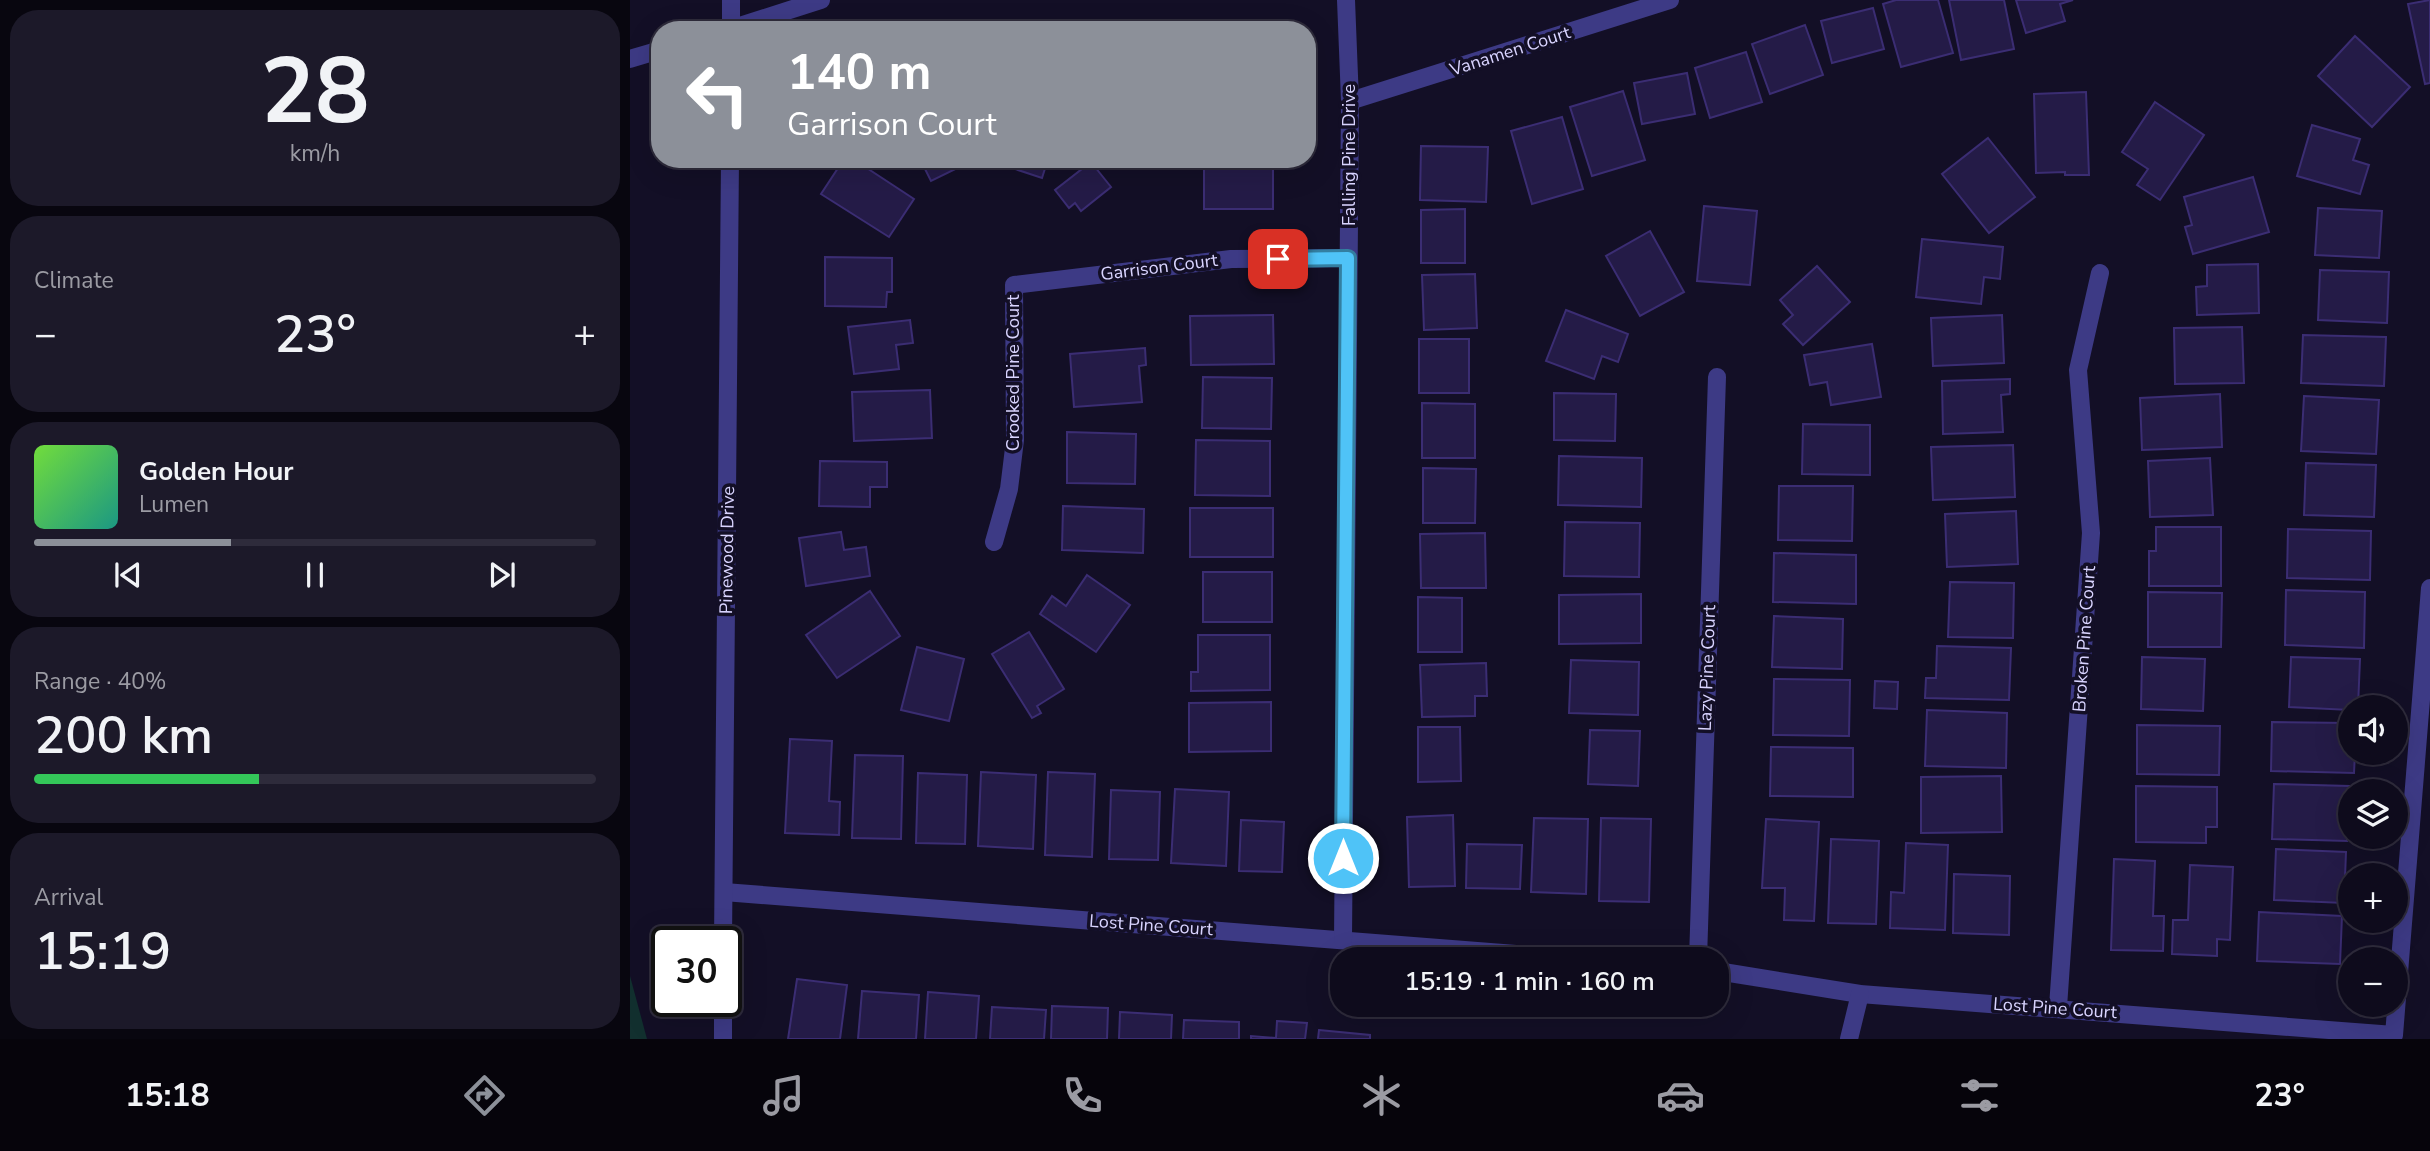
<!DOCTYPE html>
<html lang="en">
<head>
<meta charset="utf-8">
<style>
	body { margin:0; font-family:"Nunito Sans",sans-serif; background:#1c1929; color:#f1f3f6; height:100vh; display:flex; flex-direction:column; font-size:26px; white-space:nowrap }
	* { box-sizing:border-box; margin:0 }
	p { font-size:23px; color:#9b9ba3 }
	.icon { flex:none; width:38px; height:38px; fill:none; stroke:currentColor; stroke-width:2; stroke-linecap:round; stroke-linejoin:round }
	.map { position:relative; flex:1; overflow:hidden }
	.sheet { display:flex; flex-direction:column; gap:10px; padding:10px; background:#08060f; width:630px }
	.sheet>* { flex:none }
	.hud { position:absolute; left:21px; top:21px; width:665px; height:147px; border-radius:28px; box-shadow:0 7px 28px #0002,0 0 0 2px #2e2b3b; background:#8c9099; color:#fff; overflow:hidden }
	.controls { position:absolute; left:1708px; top:695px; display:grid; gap:14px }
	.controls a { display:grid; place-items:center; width:70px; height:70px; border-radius:50%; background:#0e0b1c; box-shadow:0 7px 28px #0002,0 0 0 2px #2e2b3b; font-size:35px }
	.speed { position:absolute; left:21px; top:926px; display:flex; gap:14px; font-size:35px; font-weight:700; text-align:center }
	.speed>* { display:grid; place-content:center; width:91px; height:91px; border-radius:50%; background:#0e0b1c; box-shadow:0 7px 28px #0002,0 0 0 2px #2e2b3b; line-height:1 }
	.speed .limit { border:4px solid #111; border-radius:10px; background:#fff; color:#111 }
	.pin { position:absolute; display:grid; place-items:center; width:60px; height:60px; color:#fff; margin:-30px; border-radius:14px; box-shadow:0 4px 10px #0006 }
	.me { position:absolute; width:77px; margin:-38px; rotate:0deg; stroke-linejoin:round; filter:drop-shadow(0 0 5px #0008) }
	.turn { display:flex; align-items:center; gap:24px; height:147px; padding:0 21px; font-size:32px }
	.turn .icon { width:91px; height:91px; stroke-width:2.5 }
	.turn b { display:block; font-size:49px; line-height:60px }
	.big { font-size:52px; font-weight:600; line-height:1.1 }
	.sheet .tile { flex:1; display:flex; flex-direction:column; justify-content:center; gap:10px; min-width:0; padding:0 24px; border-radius:28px; background:#1c1929 }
	.sheet .dial { align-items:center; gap:0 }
	.dial b { font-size:91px; line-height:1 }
	.song { display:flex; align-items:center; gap:21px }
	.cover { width:84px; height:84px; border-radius:10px; background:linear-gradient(135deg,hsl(100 70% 55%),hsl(170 70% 35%)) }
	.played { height:7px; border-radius:4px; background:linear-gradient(90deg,#8c9099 35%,#2e2b3b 35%) }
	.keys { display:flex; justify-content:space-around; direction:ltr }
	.heat { display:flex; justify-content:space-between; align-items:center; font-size:38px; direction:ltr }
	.charge { height:10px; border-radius:5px; background:linear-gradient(90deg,#34c759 40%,#2e2b3b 0) }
	.trip { position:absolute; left:700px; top:947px; width:399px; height:70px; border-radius:28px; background:#0e0b1c; box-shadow:0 7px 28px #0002,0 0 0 2px #2e2b3b; font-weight:600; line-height:70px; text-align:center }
	.tabs { display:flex; height:112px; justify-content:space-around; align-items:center; background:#06040b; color:#9b9ba3 }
	.tabs .icon { width:49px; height:49px }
	.tabs .on { color:#8c9099 }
	.tabs b { font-size:32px; color:#f1f3f6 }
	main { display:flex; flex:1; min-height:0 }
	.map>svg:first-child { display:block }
	.green { fill:#12302f }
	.building { fill:#241b47; stroke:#3b2d73; stroke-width:2 }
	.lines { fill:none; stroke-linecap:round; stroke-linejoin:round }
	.minor { stroke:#3d3a85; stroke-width:18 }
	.route-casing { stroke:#337fa1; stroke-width:18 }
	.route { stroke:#4fc3f7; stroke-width:12 }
	.labels { text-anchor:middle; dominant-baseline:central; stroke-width:7; stroke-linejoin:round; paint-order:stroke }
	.street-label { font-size:18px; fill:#d9d4ff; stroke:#130f26 }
</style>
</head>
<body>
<main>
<section class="sheet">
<div class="tile dial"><b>28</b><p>km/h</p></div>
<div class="tile"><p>Climate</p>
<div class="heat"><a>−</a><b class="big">23°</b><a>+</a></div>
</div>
<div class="tile">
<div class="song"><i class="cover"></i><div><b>Golden Hour</b><p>Lumen</p></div></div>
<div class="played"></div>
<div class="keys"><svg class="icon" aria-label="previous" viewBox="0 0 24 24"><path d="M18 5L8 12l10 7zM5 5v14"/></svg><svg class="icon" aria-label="pause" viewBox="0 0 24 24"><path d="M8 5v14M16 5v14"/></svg><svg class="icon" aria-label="next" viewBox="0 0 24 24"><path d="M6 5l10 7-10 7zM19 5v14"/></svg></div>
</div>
<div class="tile"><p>Range · 40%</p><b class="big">200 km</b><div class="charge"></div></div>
<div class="tile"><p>Arrival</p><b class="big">15:19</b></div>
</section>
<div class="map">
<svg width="1800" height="1039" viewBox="0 0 1800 1039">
	<rect width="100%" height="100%" fill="#130f26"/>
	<path class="green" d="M0 976 17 1039H0Z"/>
	<g class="building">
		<path d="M1266 0H1308L1323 53 1271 67 1253 4Z"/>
		<path d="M1319 0H1374L1384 49 1331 60Z"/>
		<path d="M1386 0H1443L1430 4 1435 21 1396 33Z"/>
		<path d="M1800 0V83L1795 84 1778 4Z"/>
		<path d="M1243 8 1254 49 1202 63 1191 21Z"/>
		<path d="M1175 25 1193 75 1140 94 1122 44Z"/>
		<rect x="561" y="27" width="83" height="3"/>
		<path d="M1725 36 1780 87 1742 127 1688 76Z"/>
		<path d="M1116 52 1132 102 1080 118 1065 68Z"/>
		<path d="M1057 73 1065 114 1012 124 1004 83Z"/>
		<path d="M993 91 1015 160 962 176 940 107Z"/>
		<path d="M1456 92 1459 175H1435V172L1406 173 1404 94Z"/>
		<path d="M1525 102 1574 135 1530 200 1507 185 1518 169 1492 152Z"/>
		<path d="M932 117 953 189 902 204 881 131Z"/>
		<path d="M1682 125 1730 139 1723 160 1739 165 1730 194 1667 176Z"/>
		<path d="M1358 138 1405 197 1359 233 1312 174Z"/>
		<path d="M791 146 858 147 856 202 790 200Z"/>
		<path d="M214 159H223L284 199 259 237 191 194Z"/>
		<path d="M290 159H343L344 160 301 181Z"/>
		<path d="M369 159H418L412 178 367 163Z"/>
		<rect x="574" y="159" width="69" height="50"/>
		<path d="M461 162 481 187 451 211 445 203 439 208 425 190Z"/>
		<path d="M1623 177 1639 232 1563 254 1555 227 1562 225 1554 197Z"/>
		<path d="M1074 206 1127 211 1120 285 1067 281Z"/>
		<path d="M1688 208 1752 211 1749 258 1685 255Z"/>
		<path d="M835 209V263H791V210Z"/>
		<path d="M1020 231 1054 292 1010 316 976 256Z"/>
		<path d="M1292 239 1373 247 1370 279 1354 277 1351 304 1286 297Z"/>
		<path d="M195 257 262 258V292H257L256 307 195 306Z"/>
		<path d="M1628 264 1629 313 1567 315 1566 287 1577 286V265Z"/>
		<path d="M1187 266 1220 302 1173 345 1153 324 1163 315 1150 300Z"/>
		<path d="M1690 270 1759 272 1757 323 1688 320Z"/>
		<path d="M845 274 847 328 794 330 792 275Z"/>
		<path d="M936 310 998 334 988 362 972 356 964 379 916 361Z"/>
		<path d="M643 315 644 364 561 365 560 316Z"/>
		<path d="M1372 315 1374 363 1303 366 1301 318Z"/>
		<path d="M280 320 283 343 266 345 269 369 224 374 218 327Z"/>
		<path d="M1612 327 1614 383 1545 384 1544 328Z"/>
		<path d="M1673 335 1756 337 1754 386 1671 383Z"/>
		<rect x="789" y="339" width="50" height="54"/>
		<path d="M1242 344 1251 397 1201 405 1197 382 1180 385 1174 355Z"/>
		<path d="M515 348 516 365 509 366 512 402 444 407 440 354Z"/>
		<path d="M573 377 642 378 641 429 572 428Z"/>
		<path d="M1380 379V394L1371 395 1373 432 1313 434 1312 381Z"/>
		<path d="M300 390 302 438 224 441 222 392Z"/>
		<path d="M924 393 986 394 985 441 924 440Z"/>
		<path d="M1590 394 1592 447 1512 450 1510 398Z"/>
		<path d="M1674 396 1749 400 1746 454 1671 451Z"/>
		<path d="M792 403 845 404V458H792Z"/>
		<path d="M1173 424 1240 425V475L1172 474Z"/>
		<path d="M437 432 506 434 505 484 437 483Z"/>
		<path d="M566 440 640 441V496L565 495Z"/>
		<path d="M1383 445 1385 497 1303 500 1301 447Z"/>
		<path d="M929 456 1012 458 1011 507 928 505Z"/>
		<path d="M1580 458 1583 515 1520 517 1518 461Z"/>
		<path d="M190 461 257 462V487H240V507L189 506Z"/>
		<path d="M1676 463 1746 465 1744 517 1674 515Z"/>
		<path d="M793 468 846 469 845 523H793Z"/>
		<path d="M1149 486H1223L1222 541 1148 540Z"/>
		<path d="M433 506 514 509 513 553 432 550Z"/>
		<rect x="560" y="508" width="83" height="49"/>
		<path d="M1386 511 1388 564 1317 567 1315 514Z"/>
		<path d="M935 522 1010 523 1009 577 934 576Z"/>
		<path d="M1526 527H1591V586H1519V551H1526Z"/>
		<path d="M1658 529 1741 531 1740 580 1657 578Z"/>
		<path d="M211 532 214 550 236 547 240 576 176 586 169 538Z"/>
		<path d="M855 533 856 588H791L790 534Z"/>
		<path d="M1144 553 1226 555V604L1143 602Z"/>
		<rect x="573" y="572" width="69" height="50"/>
		<path d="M457 575 500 605 466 652 410 614 422 596 436 606Z"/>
		<path d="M1320 582 1384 583 1383 638 1318 637Z"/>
		<path d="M1656 590 1735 592 1734 648 1655 645Z"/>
		<path d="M240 591 270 636 207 678 176 635Z"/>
		<path d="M1518 592 1592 593 1591 647H1518Z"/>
		<path d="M1011 594V643L929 644V595Z"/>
		<path d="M788 597 832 598V652H788Z"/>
		<path d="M1144 616 1213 619 1212 669 1142 667Z"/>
		<path d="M399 632 434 689 407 706 411 713 402 718 362 654Z"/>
		<path d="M568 635H640V690L561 691V672H568Z"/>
		<path d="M1307 646 1381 648 1379 700 1295 698 1296 678H1306Z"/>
		<path d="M287 647 334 659 319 721 271 710Z"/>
		<path d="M1512 657 1575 659 1573 711 1511 709Z"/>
		<path d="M1661 657 1730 659 1728 707H1720V710L1659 707Z"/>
		<path d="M941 660 1009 662 1008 715 939 713Z"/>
		<path d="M856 663 857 696H845V716L792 717 790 665Z"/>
		<path d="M1144 679 1220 680 1219 736 1143 735Z"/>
		<path d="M1245 681 1268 682 1267 709 1244 708Z"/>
		<path d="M641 702V751L559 752V703Z"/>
		<path d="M1297 710 1377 713 1376 768 1295 766Z"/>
		<path d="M1642 722 1720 723V752H1725L1724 773 1641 771Z"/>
		<path d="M1507 725 1590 726 1589 775 1507 774Z"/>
		<path d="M788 727H830L831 781 788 782Z"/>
		<path d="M960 730 1010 731 1008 786 958 784Z"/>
		<path d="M160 739 202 741 199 801 210 802 209 835 155 833Z"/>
		<path d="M1141 747 1223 748V797L1140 796Z"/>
		<path d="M225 755 273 756 271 839 222 838Z"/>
		<path d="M351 772 406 775 403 849 348 846Z"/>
		<path d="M418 772 465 774 462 857 415 855Z"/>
		<path d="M288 773 337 775 335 844 286 843Z"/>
		<path d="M1371 776 1372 832 1291 833V777Z"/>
		<path d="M1644 784 1719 786 1717 841 1642 839Z"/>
		<path d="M1506 786 1587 787V827H1576V843L1506 842Z"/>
		<path d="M545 789 599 792 596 866 541 863Z"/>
		<path d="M481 790 530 792 528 860 479 859Z"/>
		<path d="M823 815 825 886 779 887 777 817Z"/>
		<path d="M904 818 958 819 956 894 901 892Z"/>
		<path d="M971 818 1021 819 1019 902 969 901Z"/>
		<path d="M1136 819 1189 822 1184 921 1154 920 1155 888H1132Z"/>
		<path d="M611 820 654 822 652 872 609 871Z"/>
		<path d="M1201 839 1249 841 1246 924 1198 923Z"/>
		<path d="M1276 843 1318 845 1315 930 1260 928 1261 892 1274 893Z"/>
		<path d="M837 844 892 845 890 889 836 888Z"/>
		<path d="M1646 849 1716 852 1714 903 1644 900Z"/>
		<path d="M1484 859 1525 861 1523 916H1534L1533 951 1481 950Z"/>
		<path d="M1560 865 1603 867 1600 940 1587 939V956L1542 954 1543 920H1558Z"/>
		<path d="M1324 874 1380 876 1379 935 1323 933Z"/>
		<path d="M1629 912 1712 916 1710 964 1627 961Z"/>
		<path d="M167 979 217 985 210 1039H158Z"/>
		<path d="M232 991 289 995 286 1039H228Z"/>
		<path d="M298 992 349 996 346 1039H295Z"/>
		<path d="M422 1006 478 1008 477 1039H421Z"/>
		<path d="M362 1007 416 1010 414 1039H360Z"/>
		<path d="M490 1012 542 1015 541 1039H489Z"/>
		<path d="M554 1020 609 1022V1039H553Z"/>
		<path d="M647 1021 677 1023 675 1039H621V1036L646 1038Z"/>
		<path d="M689 1030 740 1035V1039H688Z"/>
	</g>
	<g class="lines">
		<g class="minor">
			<path d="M97 30 191 0"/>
			<path d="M101 30V0"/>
			<path d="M0 59 30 50"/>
			<path d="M720 101 1040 0"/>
			<path d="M364 542 379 489 385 440 384 285 601 259 718 258"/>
			<path d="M94 892 949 959"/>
			<path d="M713 940 720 101 716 0"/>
			<path d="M93 942 100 159"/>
			<path d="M1068 959 1087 377"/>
			<path d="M1087 971 1230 994 1764 1035 1800 588"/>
			<path d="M1428 1007 1461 533 1448 370 1470 273"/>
			<path d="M93 1039V1001"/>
			<path d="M1219 1039 1230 994"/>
		</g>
	</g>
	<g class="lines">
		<defs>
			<path id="route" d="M648 259 718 258 713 858"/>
		</defs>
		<use href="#route" class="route-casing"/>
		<use href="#route" class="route"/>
	</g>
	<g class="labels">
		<g class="street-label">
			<text transform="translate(880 51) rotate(-18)">Vanamen Court</text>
			<text transform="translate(719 155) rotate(-90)">Falling Pine Drive</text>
			<text transform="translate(529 267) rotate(-7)">Garrison Court</text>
			<text transform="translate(383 373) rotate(-90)">Crooked Pine Court</text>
			<text transform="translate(97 550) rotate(-89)">Pinewood Drive</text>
			<text transform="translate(1454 639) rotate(-86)">Broken Pine Court</text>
			<text transform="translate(1077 668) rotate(-88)">Lazy Pine Court</text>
			<text transform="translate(521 925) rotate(4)">Lost Pine Court</text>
			<text transform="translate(1425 1008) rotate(4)">Lost Pine Court</text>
		</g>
	</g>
</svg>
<div class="controls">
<a><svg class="icon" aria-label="sound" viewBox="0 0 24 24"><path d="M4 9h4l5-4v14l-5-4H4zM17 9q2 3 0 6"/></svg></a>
<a><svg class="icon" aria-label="layers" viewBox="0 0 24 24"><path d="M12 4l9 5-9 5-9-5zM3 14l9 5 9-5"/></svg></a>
<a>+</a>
<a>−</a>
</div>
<div class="speed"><div class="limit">30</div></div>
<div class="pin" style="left:648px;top:259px;background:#d93025"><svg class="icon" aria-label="arrive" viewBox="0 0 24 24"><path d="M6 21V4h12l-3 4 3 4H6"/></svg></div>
<svg class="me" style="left:713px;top:858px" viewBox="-20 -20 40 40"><circle r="17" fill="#4fc3f7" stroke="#fff" stroke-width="3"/><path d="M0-11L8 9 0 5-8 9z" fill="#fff"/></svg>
<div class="trip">15:19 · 1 min · 160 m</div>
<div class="hud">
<div class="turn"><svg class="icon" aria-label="left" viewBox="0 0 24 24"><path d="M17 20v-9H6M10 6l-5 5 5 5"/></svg><div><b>140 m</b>Garrison Court</div></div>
</div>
</div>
</main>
<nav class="tabs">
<b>15:18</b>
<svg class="icon on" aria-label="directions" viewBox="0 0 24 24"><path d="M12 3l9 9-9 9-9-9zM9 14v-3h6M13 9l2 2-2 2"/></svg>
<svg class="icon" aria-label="music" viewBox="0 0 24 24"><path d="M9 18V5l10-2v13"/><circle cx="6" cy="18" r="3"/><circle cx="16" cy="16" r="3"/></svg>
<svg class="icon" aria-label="phone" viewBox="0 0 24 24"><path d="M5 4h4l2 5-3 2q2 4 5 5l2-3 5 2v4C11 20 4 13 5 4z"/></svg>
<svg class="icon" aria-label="climate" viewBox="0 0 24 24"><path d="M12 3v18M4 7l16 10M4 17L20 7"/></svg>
<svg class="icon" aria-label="car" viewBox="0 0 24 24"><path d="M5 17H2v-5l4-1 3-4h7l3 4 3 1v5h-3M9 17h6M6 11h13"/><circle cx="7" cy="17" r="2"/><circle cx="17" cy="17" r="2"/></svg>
<svg class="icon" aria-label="filters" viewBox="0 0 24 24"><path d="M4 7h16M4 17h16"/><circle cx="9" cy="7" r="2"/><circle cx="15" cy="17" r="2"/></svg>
<b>23°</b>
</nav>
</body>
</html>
